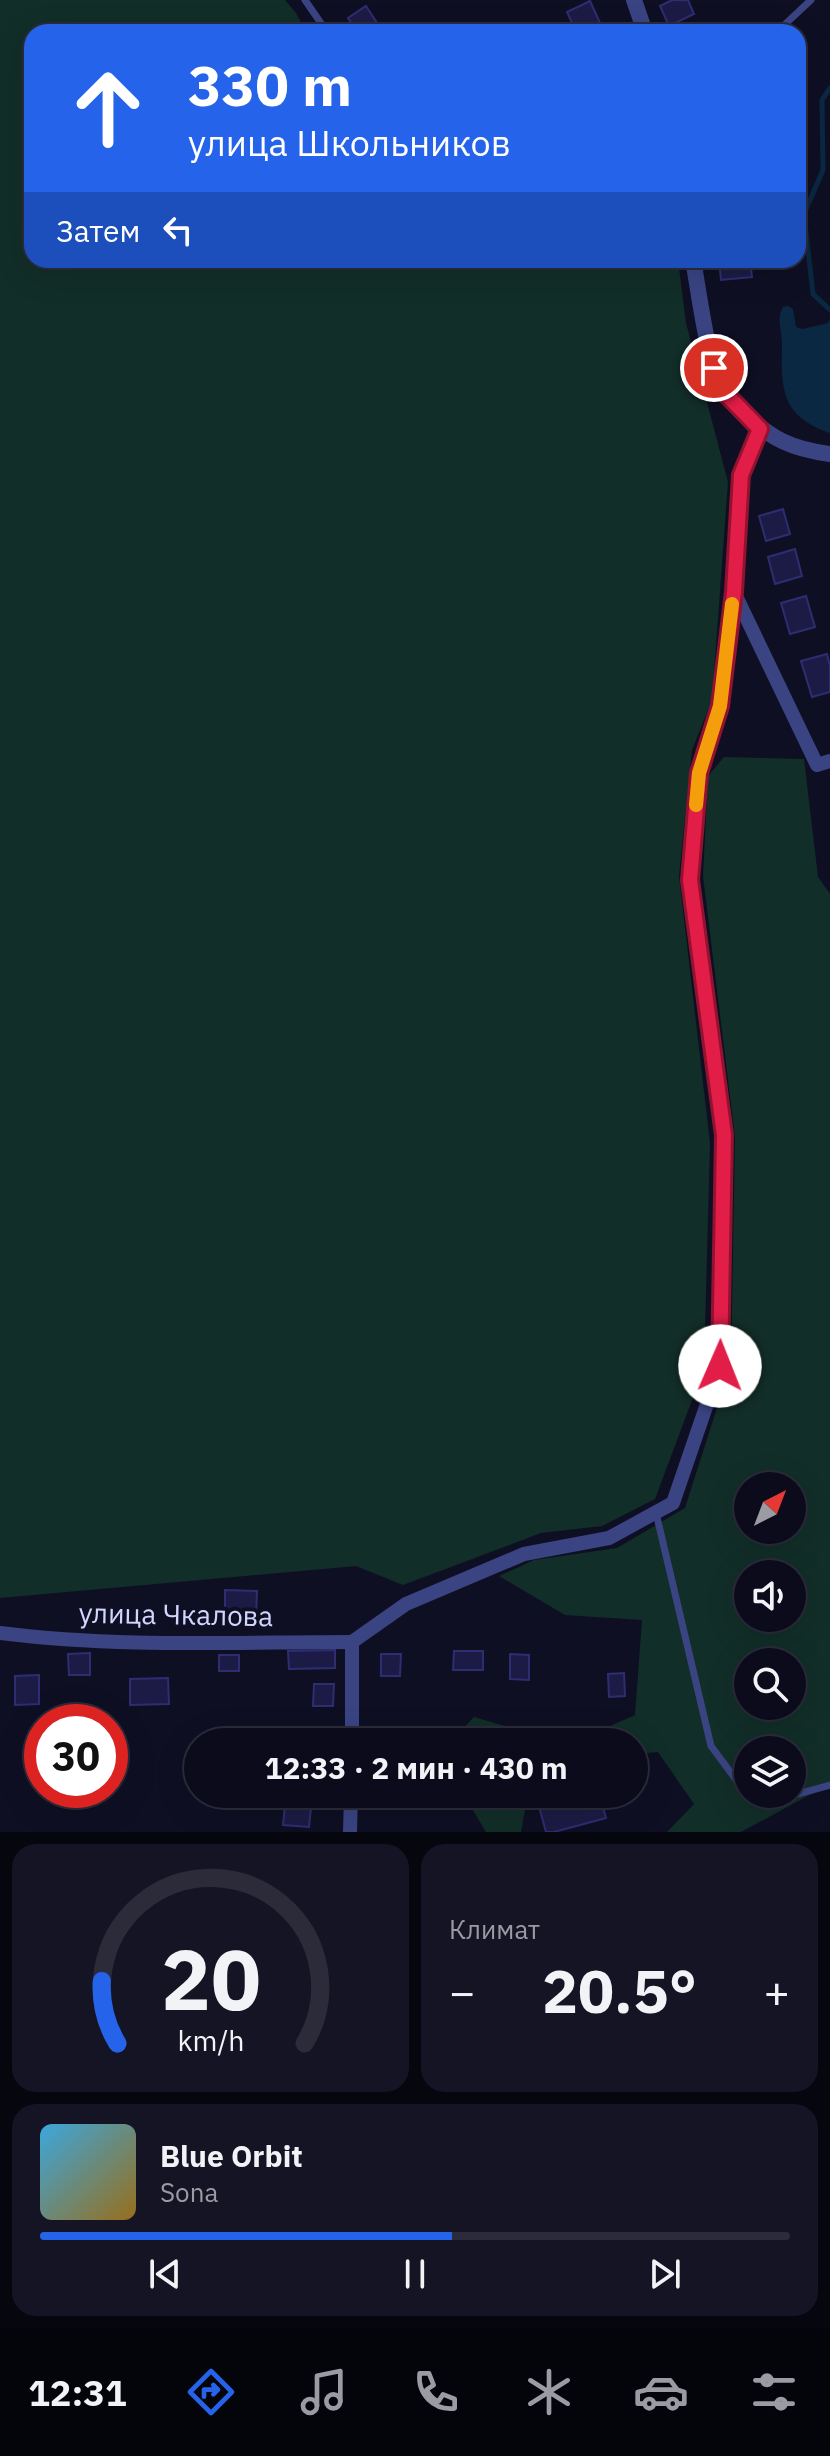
<!DOCTYPE html>
<html lang="ru">
<head>
<meta charset="utf-8">
<style>
	body { margin:0; font-family:"IBM Plex Sans",sans-serif; background:#141424; color:#f1f3f6; height:100vh; display:flex; flex-direction:column; font-size:30px; white-space:nowrap }
	* { box-sizing:border-box; margin:0 }
	p { font-size:26px; color:#9a9ba3 }
	.icon { flex:none; width:44px; height:44px; fill:none; stroke:currentColor; stroke-width:2; stroke-linecap:round; stroke-linejoin:round }
	.map { position:relative; height:1832px; overflow:hidden }
	.drawer { display:flex; flex-direction:column; gap:12px; padding:12px; background:#06060f; flex:1 }
	.drawer>* { flex:none }
	.top-card { position:absolute; left:24px; top:24px; width:782px; height:244px; border-radius:24px; box-shadow:0 8px 32px #0002,0 0 0 2px #2b2b3a; background:#2563eb; color:#fff; overflow:hidden }
	.needle { width:52px; rotate:42deg }
	.fabs { position:absolute; left:734px; top:1472px; display:grid; gap:16px }
	.fabs a { display:grid; place-items:center; width:72px; height:72px; border-radius:50%; background:#0b0b1b; box-shadow:0 8px 32px #0002,0 0 0 2px #2b2b3a; font-size:40px }
	.speed { position:absolute; left:24px; top:1704px; display:flex; gap:16px; font-size:40px; font-weight:700; text-align:center }
	.speed>* { display:grid; place-content:center; width:104px; height:104px; border-radius:50%; background:#0b0b1b; box-shadow:0 8px 32px #0002,0 0 0 2px #2b2b3a; line-height:1 }
	.speed .limit { border:12px solid #d22; background:#fff; color:#111 }
	.pin { position:absolute; display:grid; place-items:center; width:68px; height:68px; color:#fff; margin:-34px; border:4px solid #fff; border-radius:50%; box-shadow:0 2px 8px #0007 }
	.me { position:absolute; width:88px; margin:-44px; rotate:1deg; stroke-linejoin:round; filter:drop-shadow(0 0 6px #0008) }
	.turn { display:flex; align-items:center; gap:28px; height:168px; padding:0 32px; font-size:36px }
	.turn .icon { width:104px; height:104px; stroke-width:2.5 }
	.turn b { display:block; font-size:56px; line-height:68px }
	.then { display:flex; align-items:center; height:76px; padding:0 32px; background:#0003; gap:16px; font-size:30px }
	.big { font-size:60px; font-weight:800; line-height:1.1 }
	.drawer .widget { flex:1; display:flex; flex-direction:column; justify-content:center; gap:12px; min-width:0; padding:0 28px; border-radius:24px; background:#141424 }
	.drawer .dial { align-items:center; gap:0 }
	.dial svg { height:208px; overflow:visible; fill:none; stroke:#2b2b3a; stroke-width:7; stroke-linecap:round; text-anchor:middle }
	.dial text { fill:#f1f3f6; stroke:none }
	.song { display:flex; align-items:center; gap:24px }
	.cover { width:96px; height:96px; border-radius:12px; background:linear-gradient(135deg,hsl(200 70% 55%),hsl(40 70% 35%)) }
	.played { height:8px; border-radius:4px; background:linear-gradient(90deg,#2563eb 55%,#2b2b3a 55%) }
	.keys { display:flex; justify-content:space-around; direction:ltr }
	.heat { display:flex; justify-content:space-between; align-items:center; font-size:44px; direction:ltr }
	.drawer .tiles { flex:1; display:grid; gap:12px; grid-template-columns:1fr 1fr }
	.widget:last-child { grid-column:span 2 }
	.trip { position:absolute; left:184px; top:1728px; width:464px; height:80px; border-radius:40px; background:#0b0b1b; box-shadow:0 8px 32px #0002,0 0 0 2px #2b2b3a; font-weight:800; line-height:80px; text-align:center }
	.dock { display:flex; height:128px; justify-content:space-around; align-items:center; background:#04040b; color:#9a9ba3 }
	.dock .icon { width:56px; height:56px }
	.dock .on { color:#2563eb }
	.dock b { font-size:36px; color:#f1f3f6 }
	.map>svg:first-child { display:block }
	.green { fill:#122e28; fill-rule:evenodd }
	.water { fill:#0a2841 }
	.lines { fill:none; stroke-linecap:round; stroke-linejoin:round }
	.stream { stroke:#0a2841; stroke-width:5 }
	.building { fill:#1c1b45; stroke:#2f2d71; stroke-width:2 }
	.service { stroke:#3a4483; stroke-width:7 }
	.minor { stroke:#3a4483; stroke-width:14 }
	.tertiary { stroke:#3a4483; stroke-width:16 }
	.route-casing { stroke:#92132f; stroke-width:20 }
	.route { stroke:#e11d48; stroke-width:14 }
	.slow { stroke:#f59e0b; stroke-width:14 }
	.labels { text-anchor:middle; dominant-baseline:central; stroke-width:8; stroke-linejoin:round; paint-order:stroke }
	.street-label { font-size:28px; fill:#d2d5fe; stroke:#0f0f24 }
</style>
</head>
<body>
<div class="map">
<svg width="830" height="1832" viewBox="0 0 830 1832">
	<rect width="100%" height="100%" fill="#0f0f24"/>
	<g class="green">
		<path d="M0 0H285L296 13 306 32H32V260H678L686 323 728 482 712 700 692 750 679 876 710 1143 704 1368 655 1499 602 1526 541 1533 403 1585 356 1566 0 1598Z"/>
		<path d="M724 757 804 759 818 877 830 894V1784L741 1832H667L694 1804 658 1752 634 1754V1742H574L635 1715 642 1620 565 1615 499 1576 534 1560 617 1548 685 1508 731 1364 735 1137 703 876 708 776ZM748 1486H792V1530H748ZM748 1574H792V1618H748ZM748 1662H792V1706H748ZM748 1750H792V1794H748Z"/>
		<path d="M474 1717 508 1727 507 1742H451Z"/>
		<path d="M463 1794H528L521 1832H486Z"/>
	</g>
	<path class="water" d="M788 306 793 309 796 327 803 329 828 323 830 319V433C781 416 781 389 782 344 782 331 776 318 783 307Z"/>
	<g class="lines">
		<path class="stream" d="M830 88 822 100 823 170 804 214 813 294 830 310"/>
	</g>
	<g class="building">
		<path d="M672 0H688L694 14 669 26 660 6Z"/>
		<path d="M590 1 601 25 585 32H576L567 12Z"/>
		<path d="M366 6 379 26 370 32H357L348 18Z"/>
		<path d="M719 260H750L752 277 721 280Z"/>
		<path d="M783 509 790 534 766 541 759 516Z"/>
		<path d="M795 549 802 576 775 584 768 557Z"/>
		<path d="M806 596 815 627 790 634 781 603Z"/>
		<path d="M827 654 830 666V692L812 697 801 661Z"/>
		<path d="M225 1590 257 1591 256 1618 225 1617Z"/>
		<path d="M335 1650V1668L289 1669 288 1651Z"/>
		<path d="M454 1651H483V1670H453Z"/>
		<path d="M90 1653V1675H69L68 1654Z"/>
		<path d="M381 1654H401L400 1676H381Z"/>
		<path d="M510 1654 529 1655V1680L510 1679Z"/>
		<rect x="219" y="1655" width="20" height="16"/>
		<path d="M624 1673 625 1696 609 1697 608 1674Z"/>
		<path d="M39 1675V1704L15 1705V1676Z"/>
		<path d="M168 1678 169 1704 130 1705V1679Z"/>
		<path d="M314 1684H334L333 1706H313Z"/>
		<path d="M555 1794H599L606 1818 554 1832H546L537 1799Z"/>
		<path d="M286 1795 312 1797 309 1827 283 1825Z"/>
	</g>
	<g class="lines">
		<g class="service">
			<path d="M305 0 327 32"/>
			<path d="M771 32 779 30 811 0"/>
			<path d="M656 1513 711 1746 749 1797 762 1804 830 1785"/>
		</g>
		<g class="minor">
			<path d="M734 592 817 765 830 761"/>
			<path d="M0 1633C117 1648 235 1642 352 1642"/>
			<path d="M352 1642 406 1604 524 1554 609 1538 673 1503 720 1366 724 1135 690 880 699 773 720 706 734 592 741 475 760 429"/>
			<path d="M352 1642V1742"/>
			<path d="M350 1832 351 1794"/>
		</g>
		<g class="tertiary">
			<path d="M634 0 645 32"/>
			<path d="M693 260C699 292 708 369 725 393 730 400 737 406 743 411 770 439 792 449 830 454"/>
		</g>
	</g>
	<g class="lines">
		<defs>
			<path id="route" d="M714 368 725 393 760 429 741 475 734 592 720 706 699 773 690 880 724 1135 720 1366"/>
		</defs>
		<use href="#route" class="route-casing"/>
		<use href="#route" class="route"/>
		<path class="slow" d="M696 805 699 773 720 706 732 604"/>
	</g>
	<g class="labels">
		<g class="street-label">
			<text transform="translate(176 1614) rotate(1)">улица Чкалова</text>
		</g>
	</g>
</svg>
<div class="fabs">
<a><svg class="needle" viewBox="-14 -14 28 28"><path d="M0-13l5 13h-10z" fill="#e53935"/><path d="M0 13l5-13h-10z" fill="#9a9ba3"/></svg></a>
<a><svg class="icon" aria-label="sound" viewBox="0 0 24 24"><path d="M4 9h4l5-4v14l-5-4H4zM17 9q2 3 0 6"/></svg></a>
<a><svg class="icon" aria-label="search" viewBox="0 0 24 24"><circle cx="10" cy="10" r="6"/><path d="M15 15l6 6"/></svg></a>
<a><svg class="icon" aria-label="layers" viewBox="0 0 24 24"><path d="M12 4l9 5-9 5-9-5zM3 14l9 5 9-5"/></svg></a>
</div>
<div class="speed"><div class="limit">30</div></div>
<div class="pin" style="left:714px;top:368px;background:#d93025"><svg class="icon" aria-label="arrive" viewBox="0 0 24 24"><path d="M6 21V4h12l-3 4 3 4H6"/></svg></div>
<svg class="me" style="left:720px;top:1366px" viewBox="-20 -20 40 40"><circle r="19" fill="#fff"/><path d="M0-13L10 11 0 6-10 11z" fill="#e11d48"/></svg>
<div class="trip">12:33 · 2 мин · 430 m</div>
<div class="top-card">
<div class="turn"><svg class="icon" aria-label="ahead" viewBox="0 0 24 24"><path d="M12 20V5M6 11l6-6 6 6"/></svg><div><b>330 m</b>улица Школьников</div></div>
<div class="then">Затем<svg class="icon" aria-label="left" viewBox="0 0 24 24"><path d="M17 20v-9H6M10 6l-5 5 5 5"/></svg></div>
</div>
</div>
<section class="drawer">
<div class="tiles">
<div class="widget dial"><svg viewBox="0 0 100 80">
<path d="M14 69A42 42 0 1 1 86 69"/>
<path d="M14 69A42 42 0 0 1 8 45" stroke="#2563eb"/>
<text x="50" y="56" font-size="32" font-weight="700">20</text>
<text x="50" y="72" font-size="11">km/h</text>
</svg></div>
<div class="widget"><p>Климат</p>
<div class="heat"><a>−</a><b class="big">20.5°</b><a>+</a></div>
</div>
<div class="widget">
<div class="song"><i class="cover"></i><div><b>Blue Orbit</b><p>Sona</p></div></div>
<div class="played"></div>
<div class="keys"><svg class="icon" aria-label="previous" viewBox="0 0 24 24"><path d="M18 5L8 12l10 7zM5 5v14"/></svg><svg class="icon" aria-label="pause" viewBox="0 0 24 24"><path d="M8 5v14M16 5v14"/></svg><svg class="icon" aria-label="next" viewBox="0 0 24 24"><path d="M6 5l10 7-10 7zM19 5v14"/></svg></div>
</div>
</div>
</section>
<nav class="dock">
<b>12:31</b>
<svg class="icon on" aria-label="directions" viewBox="0 0 24 24"><path d="M12 3l9 9-9 9-9-9zM9 14v-3h6M13 9l2 2-2 2"/></svg>
<svg class="icon" aria-label="music" viewBox="0 0 24 24"><path d="M9 18V5l10-2v13"/><circle cx="6" cy="18" r="3"/><circle cx="16" cy="16" r="3"/></svg>
<svg class="icon" aria-label="phone" viewBox="0 0 24 24"><path d="M5 4h4l2 5-3 2q2 4 5 5l2-3 5 2v4C11 20 4 13 5 4z"/></svg>
<svg class="icon" aria-label="climate" viewBox="0 0 24 24"><path d="M12 3v18M4 7l16 10M4 17L20 7"/></svg>
<svg class="icon" aria-label="car" viewBox="0 0 24 24"><path d="M5 17H2v-5l4-1 3-4h7l3 4 3 1v5h-3M9 17h6M6 11h13"/><circle cx="7" cy="17" r="2"/><circle cx="17" cy="17" r="2"/></svg>
<svg class="icon" aria-label="filters" viewBox="0 0 24 24"><path d="M4 7h16M4 17h16"/><circle cx="9" cy="7" r="2"/><circle cx="15" cy="17" r="2"/></svg>
</nav>
</body>
</html>
